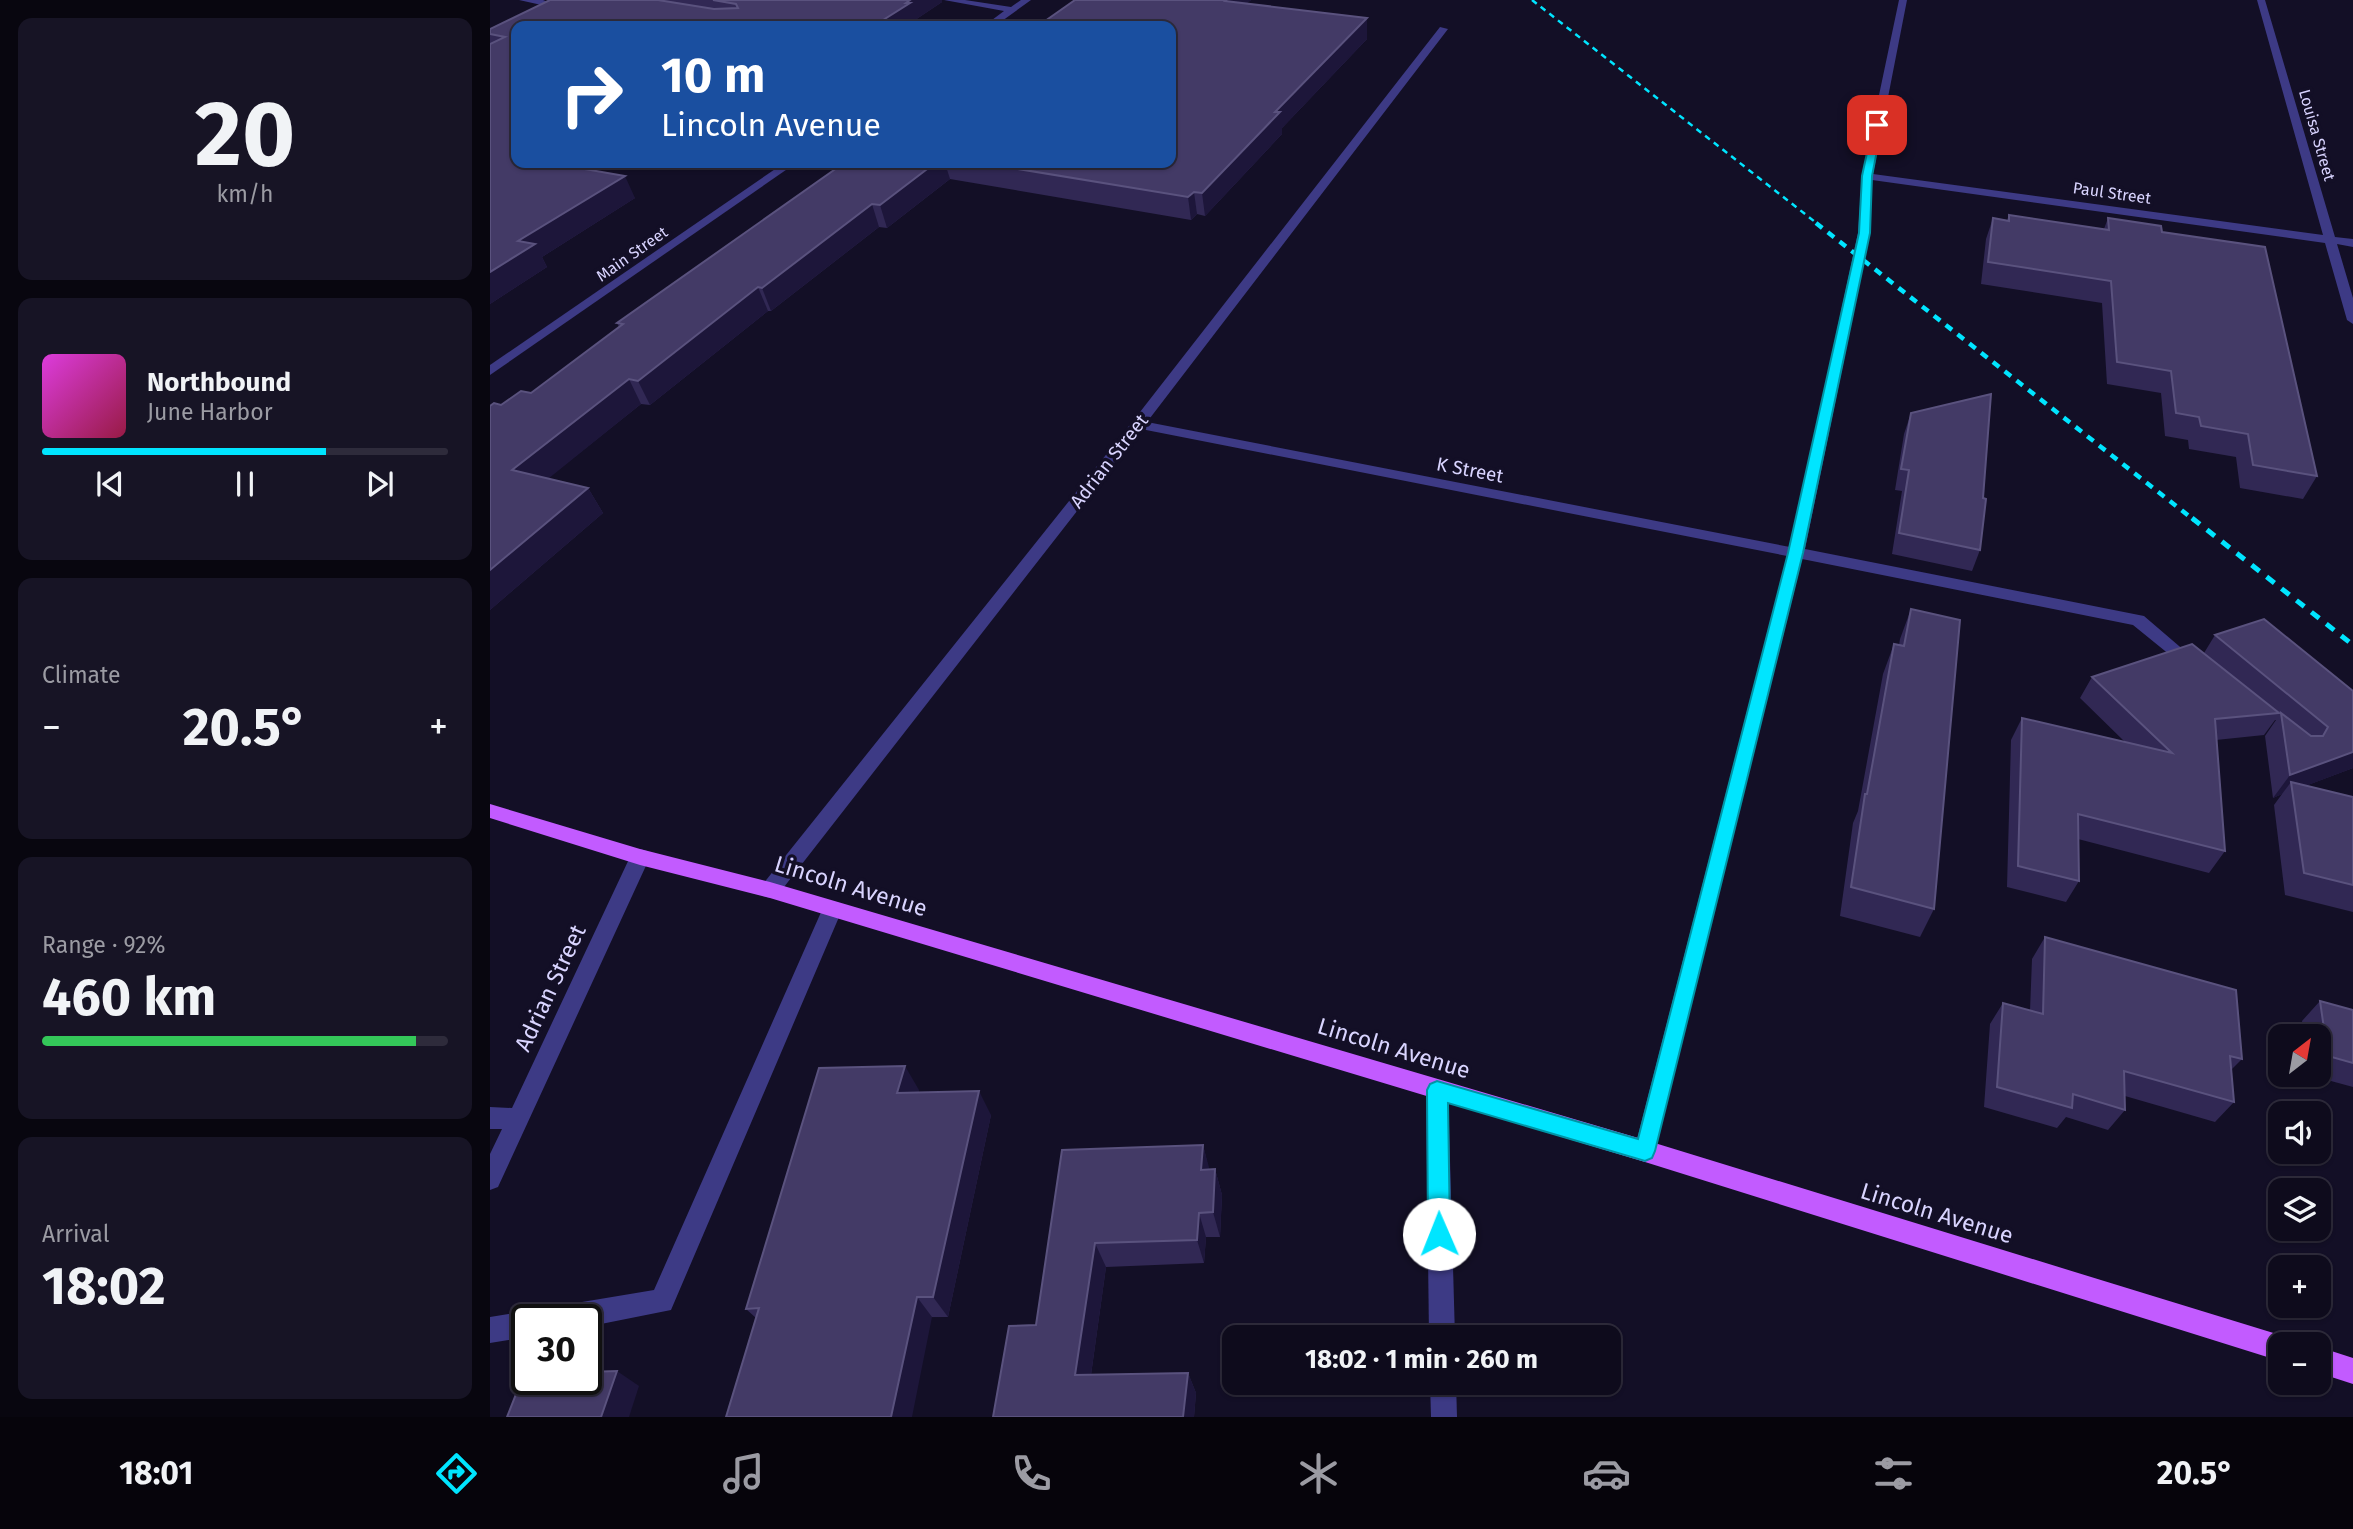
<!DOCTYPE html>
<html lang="en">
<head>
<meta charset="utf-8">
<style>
	body { margin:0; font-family:"Fira Sans",sans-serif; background:#171425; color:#f1f3f6; height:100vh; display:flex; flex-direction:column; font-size:26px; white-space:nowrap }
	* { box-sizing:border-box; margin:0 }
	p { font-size:23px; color:#9b9ba3 }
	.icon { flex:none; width:38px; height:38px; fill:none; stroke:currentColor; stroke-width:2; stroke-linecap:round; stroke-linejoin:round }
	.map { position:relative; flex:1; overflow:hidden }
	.sheet { display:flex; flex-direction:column; gap:18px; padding:18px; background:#08060f; width:490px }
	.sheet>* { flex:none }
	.banner { position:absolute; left:21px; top:21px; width:665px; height:147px; border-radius:14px; box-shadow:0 2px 5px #0004,0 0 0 2px #2e2b3b; background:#1a4fa0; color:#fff; overflow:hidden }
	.needle { width:46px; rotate:31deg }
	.tools { position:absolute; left:1778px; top:1024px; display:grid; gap:14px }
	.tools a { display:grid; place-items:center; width:63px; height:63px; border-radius:14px; background:#0e0b1c; box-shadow:0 2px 5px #0004,0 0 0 2px #2e2b3b; font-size:35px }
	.speed { position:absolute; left:21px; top:1304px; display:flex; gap:14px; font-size:35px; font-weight:700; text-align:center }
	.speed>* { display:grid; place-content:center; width:91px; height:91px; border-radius:50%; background:#0e0b1c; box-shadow:0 2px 5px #0004,0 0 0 2px #2e2b3b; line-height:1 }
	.speed .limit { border:4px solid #111; border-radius:10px; background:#fff; color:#111 }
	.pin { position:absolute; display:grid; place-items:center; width:60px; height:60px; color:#fff; margin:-30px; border-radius:14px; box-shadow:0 4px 10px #0006 }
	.me { position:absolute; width:77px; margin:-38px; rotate:359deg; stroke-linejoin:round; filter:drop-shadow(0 0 5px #0008) }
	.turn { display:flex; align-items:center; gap:24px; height:147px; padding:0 35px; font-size:32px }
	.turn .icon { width:91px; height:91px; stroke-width:2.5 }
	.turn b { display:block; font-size:49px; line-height:60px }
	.big { font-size:52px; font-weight:700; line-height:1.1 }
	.sheet .card { flex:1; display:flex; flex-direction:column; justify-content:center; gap:10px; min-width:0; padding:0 24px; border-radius:14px; background:#171425 }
	.sheet .dial { align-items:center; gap:0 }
	.dial b { font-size:91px; line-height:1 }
	.song { display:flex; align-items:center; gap:21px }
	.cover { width:84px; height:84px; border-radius:10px; background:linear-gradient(135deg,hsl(300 70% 55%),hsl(340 70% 35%)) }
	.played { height:7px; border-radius:4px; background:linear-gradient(90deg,#00e5ff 70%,#2e2b3b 70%) }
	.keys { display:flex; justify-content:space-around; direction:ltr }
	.heat { display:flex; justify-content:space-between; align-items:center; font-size:38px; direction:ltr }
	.charge { height:10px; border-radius:5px; background:linear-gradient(90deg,#34c759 92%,#2e2b3b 0) }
	.trip { position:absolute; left:732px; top:1325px; width:399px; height:70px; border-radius:14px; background:#0e0b1c; box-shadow:0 2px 5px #0004,0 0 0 2px #2e2b3b; font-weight:700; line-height:70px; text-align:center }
	.dock { display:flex; height:112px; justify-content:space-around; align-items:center; background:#06040b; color:#9b9ba3 }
	.dock .icon { width:49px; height:49px }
	.dock .selected { color:#00e5ff }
	.dock b { font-size:32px; color:#f1f3f6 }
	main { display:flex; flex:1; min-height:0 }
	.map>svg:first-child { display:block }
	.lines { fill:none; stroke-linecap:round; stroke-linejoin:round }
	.minor { fill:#3d3a85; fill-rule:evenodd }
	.major { fill:#c25bff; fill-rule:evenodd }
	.rail-far2 { stroke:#00e5ff; stroke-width:2.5; stroke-dasharray:6 5; stroke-linecap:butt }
	.rail-far1 { stroke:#00e5ff; stroke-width:4.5; stroke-dasharray:8 7; stroke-linecap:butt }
	.rail { stroke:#00e5ff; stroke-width:5; stroke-dasharray:10 9; stroke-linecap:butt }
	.wall { fill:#312854 }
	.shaded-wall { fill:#1d163a }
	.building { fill:#433a66; stroke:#5a527e; stroke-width:2 }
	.route { fill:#00e5ff; stroke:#0095a6; stroke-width:2 }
	.labels { text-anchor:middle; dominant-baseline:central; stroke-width:7; stroke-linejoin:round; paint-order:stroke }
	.far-street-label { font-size:16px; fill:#d9d4ff; stroke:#130f26 }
	.street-label { font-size:19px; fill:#d9d4ff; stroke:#130f26 }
	.near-street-label { font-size:23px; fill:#d9d4ff; stroke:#130f26 }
</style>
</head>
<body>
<main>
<section class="sheet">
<div class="card dial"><b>20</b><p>km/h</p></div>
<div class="card">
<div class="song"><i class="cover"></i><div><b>Northbound</b><p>June Harbor</p></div></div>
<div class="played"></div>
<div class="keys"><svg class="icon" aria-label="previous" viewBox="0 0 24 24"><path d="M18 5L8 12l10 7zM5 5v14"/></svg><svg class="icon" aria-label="pause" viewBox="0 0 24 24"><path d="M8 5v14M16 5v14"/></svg><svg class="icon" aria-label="next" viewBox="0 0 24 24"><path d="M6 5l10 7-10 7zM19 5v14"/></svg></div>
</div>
<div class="card"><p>Climate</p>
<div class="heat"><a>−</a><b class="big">20.5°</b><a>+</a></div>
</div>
<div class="card"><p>Range · 92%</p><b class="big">460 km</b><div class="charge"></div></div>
<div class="card"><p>Arrival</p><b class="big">18:02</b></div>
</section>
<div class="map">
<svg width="1863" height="1417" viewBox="0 0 1863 1417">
	<rect width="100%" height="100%" fill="#130f26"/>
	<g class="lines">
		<g class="minor">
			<path d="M29 0H53L60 3 56 6Z"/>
			<path d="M454 0H475L521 7 531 0H541L505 26H494L514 11Z"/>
			<path d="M1409 0H1417L1383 174 1833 235 1767 0H1775L1845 237 1863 239V247L1847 244 1863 298V324L1857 320 1835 243 1382 180 1380 233 1315 549 1654 616 1710 664 1702 670 1696 668 1643 625 1312 559 1163 1159 1155 1162 1147 1159 1144 1151 1297 556 651 429 287 896 280 898 273 896 270 890 273 884 643 421 950 27 958 29 657 422 1300 547 1368 233 1372 176Z"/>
			<path d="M294 163H306L0 375V365Z"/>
			<path d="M150 849 157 851 160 857 8 1187 0 1190V1154L12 1129H0V1107L22 1108 140 857 143 851Z"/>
			<path d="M342 902 349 904 352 910 181 1310 96 1327V1320H50L53 1311 62 1307 164 1290 332 910 335 904Z"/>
			<path d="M947 1080 955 1083 958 1090 965 1337H939L936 1090 939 1083Z"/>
			<path d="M37 1311 46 1315 48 1320H37V1337L0 1343V1317Z"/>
			<path d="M940 1382H966L967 1417H941Z"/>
		</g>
		<g class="major">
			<path d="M0 804 150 849 280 882 1155 1140 1790 1335 1799 1339 1801 1344H1790V1361L1155 1162 280 898 150 865 0 818Z"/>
			<path d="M1829 1347 1863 1358V1384L1829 1373Z"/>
		</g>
		<path class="rail-far2" d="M1042 0 1329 225"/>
		<path class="rail-far1" d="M1326 223 1704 520"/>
		<path class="rail" d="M1702 518 1863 645"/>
	</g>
	<g class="wall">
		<path d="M60 0H452V2L425 20V23L420 26H26V163H116L103 170 145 198 52 257 57 267 0 304V29Z"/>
		<path d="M585 0H761L757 3 877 39 792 128V134L715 216 707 214 701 220 460 179 397 228 389 227 281 311H278L160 405 151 404 58 478 98 488 113 513 0 610V406L11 405 41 393 129 327 127 323 354 163H681Z"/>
		<path d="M1519 215 1614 229 1618 218 1672 232 1827 476 1813 499 1750 488 1746 457 1699 449 1698 440 1675 436 1671 393 1617 384 1612 303 1491 284 1496 239 1503 218 1517 220Z"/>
		<path d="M1421 413 1493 498 1490 550 1482 571 1402 554 1412 491 1405 490 1414 434Z"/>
		<path d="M1421 609 1444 909 1430 937 1350 916 1363 823 1368 811 1393 674 1404 644 1409 645 1410 639Z"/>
		<path d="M1774 619 1863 768 1815 786 1863 797V912L1795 895 1784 805 1792 794 1783 798 1775 736 1786 720H1785L1774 735 1726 740 1735 851 1719 873 1588 839 1589 881 1576 902 1517 887 1521 740 1532 718 1635 742 1590 698 1602 677 1714 653 1725 635Z"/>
		<path d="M1555 937 1752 1059 1741 1070 1744 1102 1725 1122 1635 1096V1110L1618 1130 1576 1117 1567 1128 1494 1107 1500 1024 1513 1003 1540 1011 1542 959Z"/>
		<path d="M1830 1001 1863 1010V1087L1819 1075 1829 1074V1036H1814L1812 1021Z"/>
		<path d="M429 1090 428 1093 501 1115 458 1317 266 1318 256 1309Z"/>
		<path d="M713 1145 719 1170 725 1169 732 1195 730 1237H716L714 1263 616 1267 601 1375 698 1373 706 1393 704 1417H503L546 1325 572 1150Z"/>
	</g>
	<g class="shaded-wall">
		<path d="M420 0H452V2L425 20V23L420 26H387L390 22Z"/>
		<path d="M736 0H761L737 20Z"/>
		<path d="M877 18V39L792 128V134L715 216 712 193 785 112Z"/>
		<path d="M68 163H116L77 186 66 164Z"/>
		<path d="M445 163H455L460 179 397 228 390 205Z"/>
		<path d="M135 176 145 198 52 257 57 267 0 304V272L28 241Z"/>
		<path d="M704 192 707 214 701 220 698 197Z"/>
		<path d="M382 204 389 227 281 311 272 288Z"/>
		<path d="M268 287 278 311 160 405 148 381Z"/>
		<path d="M139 379 151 404 38 495 22 470Z"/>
		<path d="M98 488 113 513 0 610V570Z"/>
		<path d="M1863 752V768L1802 791 1801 782 1792 794 1783 798 1800 775Z"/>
		<path d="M415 1066 429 1090 421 1117 407 1093Z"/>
		<path d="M489 1091 501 1115 458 1317 443 1297Z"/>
		<path d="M713 1145 720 1171 711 1170Z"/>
		<path d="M725 1169 732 1195 730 1237 723 1212Z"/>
		<path d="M709 1213 716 1237 714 1263 707 1240Z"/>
		<path d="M605 1243 616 1267 598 1396 585 1375Z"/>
		<path d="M427 1297 442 1317 422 1417H401Z"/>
		<path d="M127 1371 149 1386 139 1417H111Z"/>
		<path d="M698 1373 706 1393 704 1417H693Z"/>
	</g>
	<g class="building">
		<path d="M60 0H168L224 9 248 8 246 4 223 0H420L416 3H420L390 22H393L387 26H26V163H68L66 164 135 176 28 241 45 244 0 272V44L15 37 0 34V29Z"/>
		<path d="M585 0H736L735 1 877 18 785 112H790L712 193 704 192 698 197 492 163H681V26H548Z"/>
		<path d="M354 163H445L390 205 382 204 272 288 268 287 148 381 139 379 22 470 98 488 0 570V406L4 403 11 405 31 391 41 393 133 324 127 323Z"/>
		<path d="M1519 215 1619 230 1618 218 1671 226 1672 232 1775 247 1827 476 1763 465 1758 434 1711 426 1709 417 1686 413 1681 371 1627 362 1621 281 1498 262 1503 218 1519 221Z"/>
		<path d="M1501 394 1493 498 1496 499 1490 550 1409 533 1419 470 1411 469 1421 413Z"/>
		<path d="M1421 609 1470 620 1444 909 1361 887 1375 794H1377L1404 644 1414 646Z"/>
		<path d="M1774 619 1863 691V752L1800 775 1791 713 1821 736H1833L1838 727 1725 635Z"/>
		<path d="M1702 644 1789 713 1725 719 1735 851 1588 814 1589 881 1528 866 1532 718 1682 753 1602 677Z"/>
		<path d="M1801 782 1863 797V885L1814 873Z"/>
		<path d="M1555 937 1746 990 1752 1059 1740 1056 1744 1102 1634 1071 1635 1110 1583 1094 1582 1108 1507 1087 1513 1003 1553 1014Z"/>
		<path d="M1830 1001 1863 1010V1063L1838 1056Z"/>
		<path d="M415 1066 407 1093 489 1091 443 1297H427L401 1417H236L269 1308 256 1309 329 1068Z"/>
		<path d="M713 1145 711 1170 725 1169 723 1212 709 1213 707 1240 605 1243 585 1375 698 1373 693 1417H503L519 1326 546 1325 572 1150Z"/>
		<path d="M127 1371 111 1417H17L34 1374H37V1379H96V1372Z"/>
	</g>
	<path class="route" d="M1387 123 1392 125 1382 176 1380 233 1313 553 1165 1151 1162 1158 1155 1161 958 1103 960 1234 957 1241 949 1245 942 1241 938 1234 937 1090 940 1084 947 1081 1148 1139 1298 553 1369 233 1372 176 1383 125Z"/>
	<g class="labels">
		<g class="far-street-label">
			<text transform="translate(1827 135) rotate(74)">Louisa Street</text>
			<text transform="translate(1622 193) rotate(8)">Paul Street</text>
			<text transform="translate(142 254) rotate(-35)">Main Street</text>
		</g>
		<g class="street-label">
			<text transform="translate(619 461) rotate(-52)">Adrian Street</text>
			<text transform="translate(980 470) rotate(11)">K Street</text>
		</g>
		<g class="near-street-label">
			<text transform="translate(361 886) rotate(17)">Lincoln Avenue</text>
			<text transform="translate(60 988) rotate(-65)">Adrian Street</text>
			<text transform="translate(904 1048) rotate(17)">Lincoln Avenue</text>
			<text transform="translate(1447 1213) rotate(17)">Lincoln Avenue</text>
		</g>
	</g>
</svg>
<div class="tools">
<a><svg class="needle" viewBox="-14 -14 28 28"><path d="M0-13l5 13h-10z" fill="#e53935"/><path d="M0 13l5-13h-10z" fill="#9b9ba3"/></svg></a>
<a><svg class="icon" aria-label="sound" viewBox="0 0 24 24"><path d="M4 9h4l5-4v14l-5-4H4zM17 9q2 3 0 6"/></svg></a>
<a><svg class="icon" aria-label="layers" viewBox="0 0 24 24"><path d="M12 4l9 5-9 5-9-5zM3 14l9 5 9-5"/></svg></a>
<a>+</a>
<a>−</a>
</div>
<div class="speed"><div class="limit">30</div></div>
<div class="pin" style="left:1387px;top:125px;background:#d93025"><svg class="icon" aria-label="arrive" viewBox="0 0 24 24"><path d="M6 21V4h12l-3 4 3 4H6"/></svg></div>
<svg class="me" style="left:949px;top:1234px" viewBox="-20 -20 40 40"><circle r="19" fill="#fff"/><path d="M0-13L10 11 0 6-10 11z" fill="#00e5ff"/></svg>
<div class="trip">18:02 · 1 min · 260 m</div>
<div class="banner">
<div class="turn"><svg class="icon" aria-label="right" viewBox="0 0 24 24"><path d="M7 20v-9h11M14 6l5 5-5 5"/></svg><div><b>10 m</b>Lincoln Avenue</div></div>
</div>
</div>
</main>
<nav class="dock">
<b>18:01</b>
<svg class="icon selected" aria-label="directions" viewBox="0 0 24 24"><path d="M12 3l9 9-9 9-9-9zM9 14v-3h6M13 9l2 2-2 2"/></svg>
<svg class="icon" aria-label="music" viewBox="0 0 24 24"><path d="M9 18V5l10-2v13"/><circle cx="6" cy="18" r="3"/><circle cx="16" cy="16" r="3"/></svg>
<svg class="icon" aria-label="phone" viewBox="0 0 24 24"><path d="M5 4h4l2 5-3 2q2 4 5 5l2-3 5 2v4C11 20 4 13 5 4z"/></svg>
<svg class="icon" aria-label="climate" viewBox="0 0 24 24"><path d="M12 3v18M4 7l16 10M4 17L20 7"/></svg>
<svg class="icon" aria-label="car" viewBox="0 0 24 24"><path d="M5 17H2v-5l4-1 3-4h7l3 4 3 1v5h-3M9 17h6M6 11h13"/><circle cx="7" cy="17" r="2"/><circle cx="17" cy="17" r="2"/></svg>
<svg class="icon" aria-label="filters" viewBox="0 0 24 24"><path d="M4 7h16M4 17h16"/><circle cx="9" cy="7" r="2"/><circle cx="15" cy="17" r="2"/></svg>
<b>20.5°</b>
</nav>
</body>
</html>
